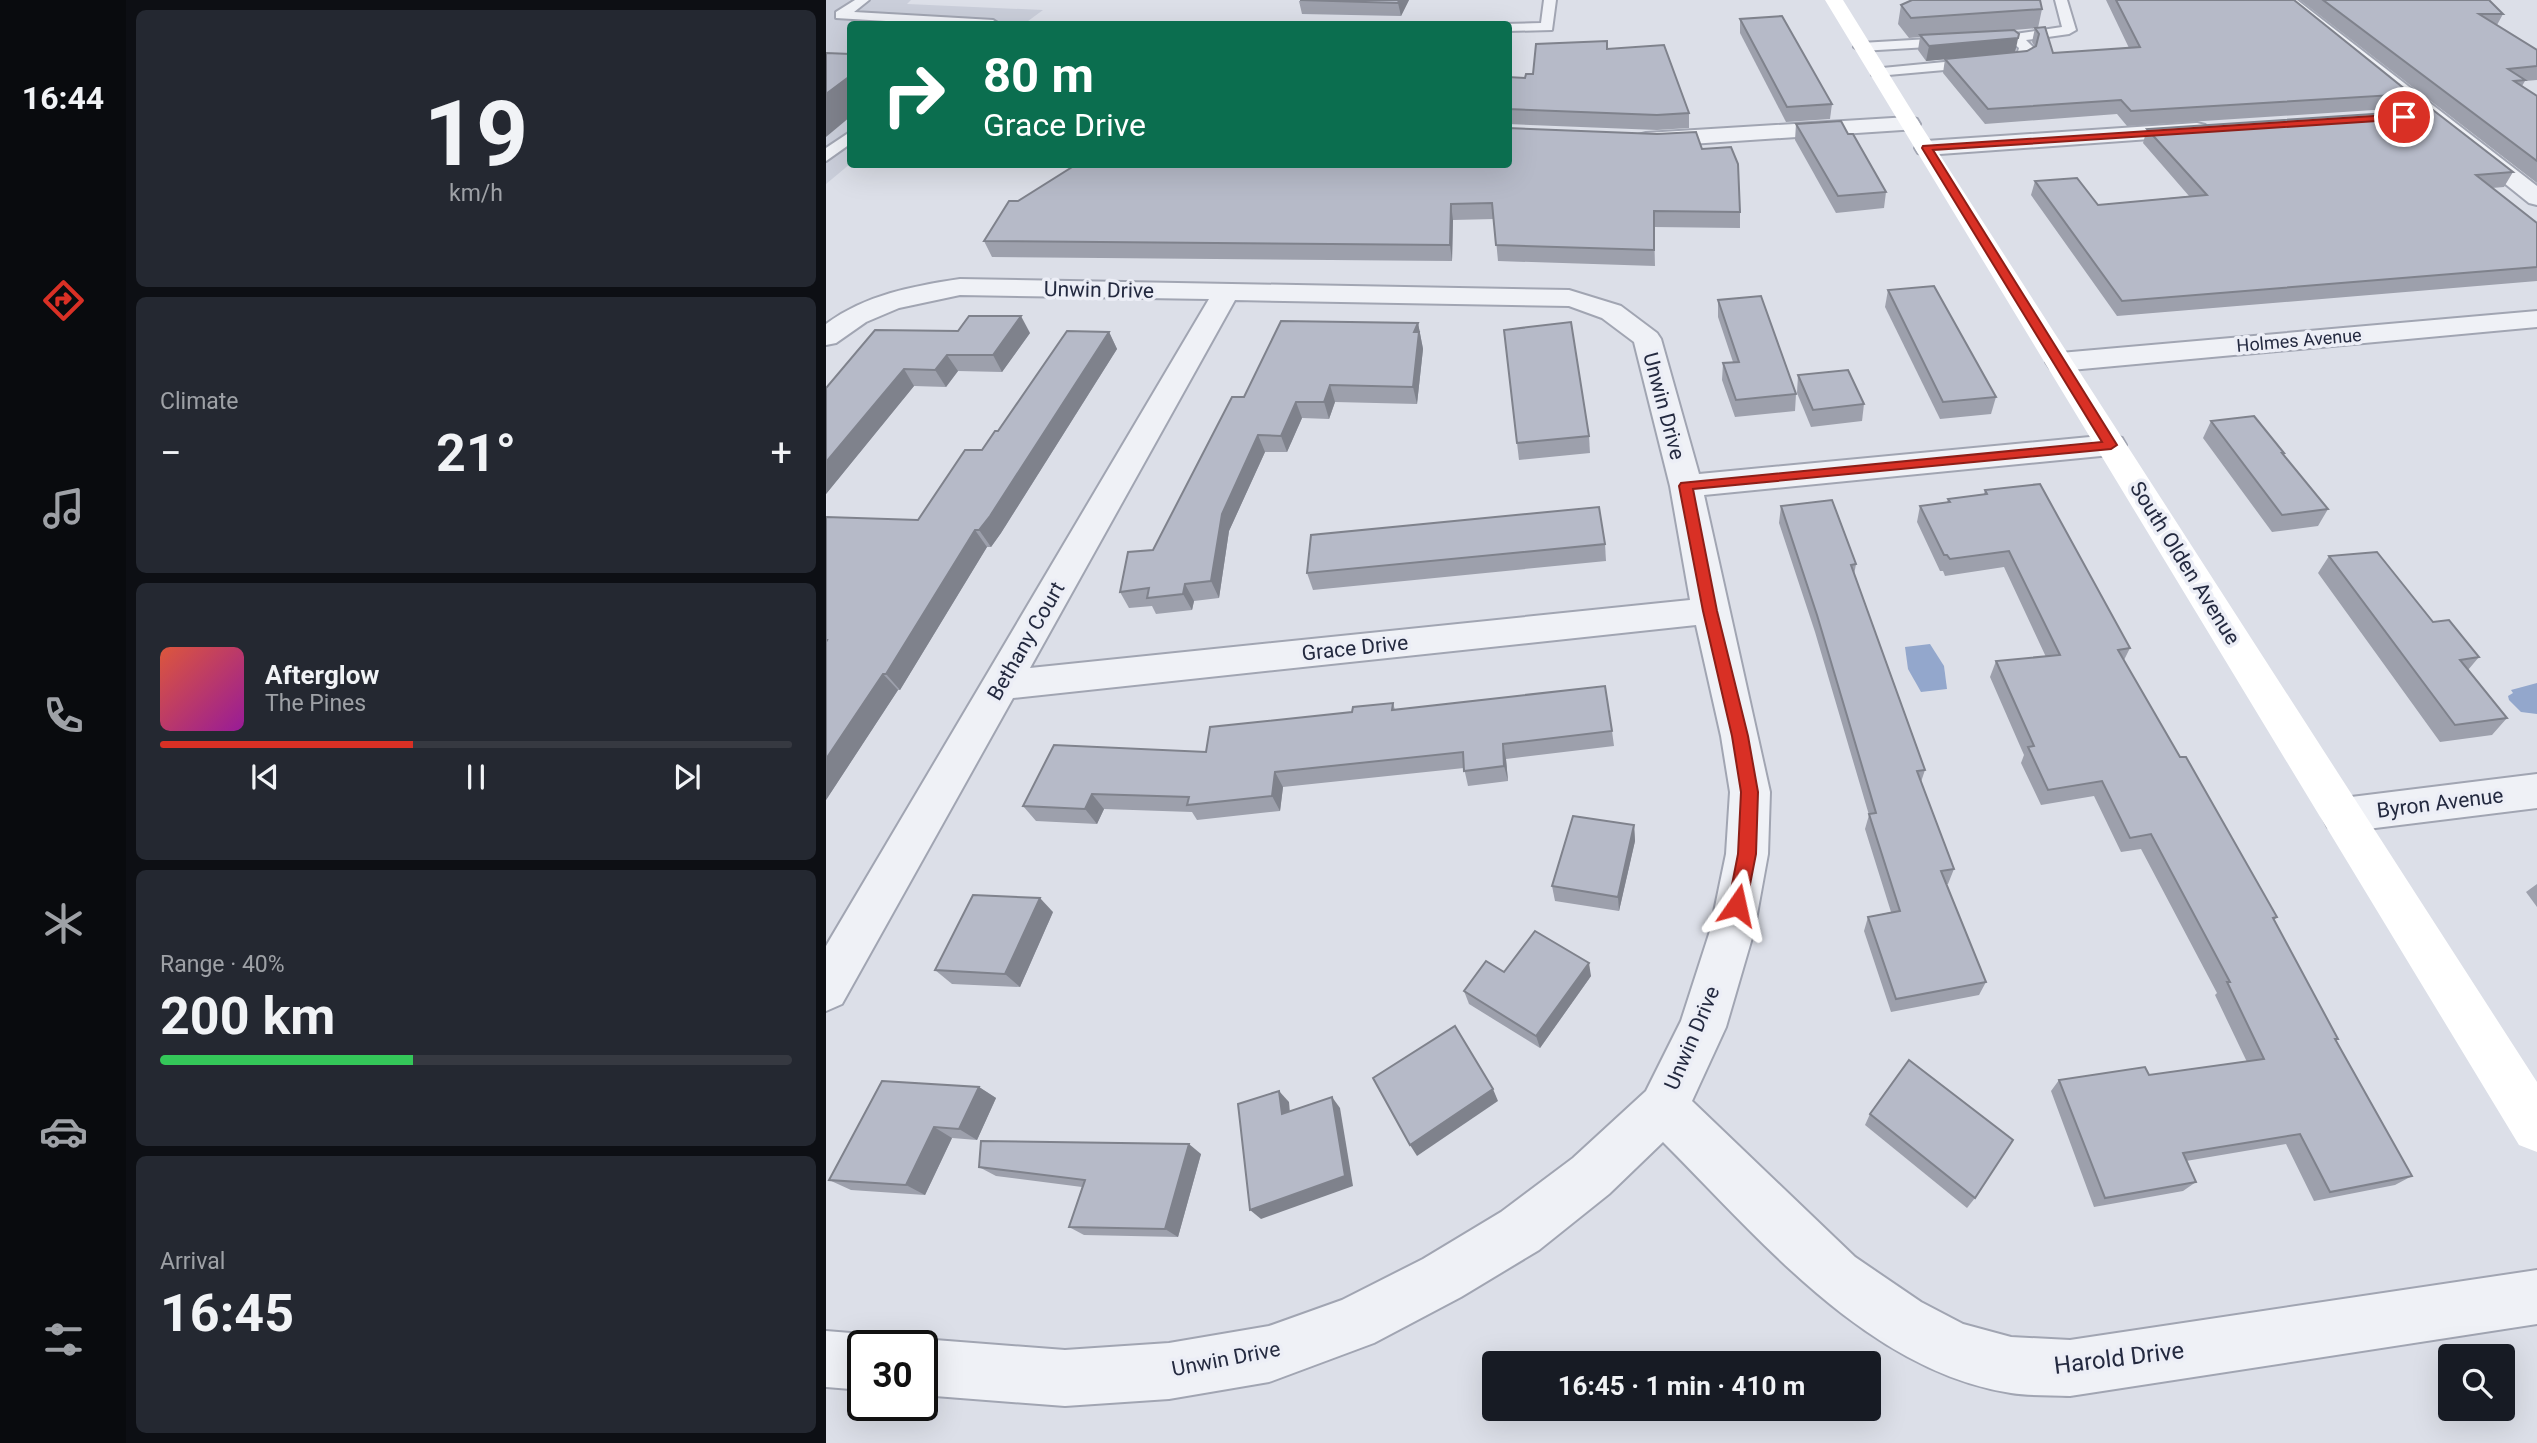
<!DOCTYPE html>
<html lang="en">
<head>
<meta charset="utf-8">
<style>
	body { margin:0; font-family:Roboto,sans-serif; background:#242831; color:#f1f3f6; height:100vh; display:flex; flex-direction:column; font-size:26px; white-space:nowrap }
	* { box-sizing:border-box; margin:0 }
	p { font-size:23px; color:#9ea1a6 }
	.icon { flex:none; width:38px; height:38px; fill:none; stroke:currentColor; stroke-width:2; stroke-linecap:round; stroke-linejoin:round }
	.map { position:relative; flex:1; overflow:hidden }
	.side { display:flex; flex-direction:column; gap:10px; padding:10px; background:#0d0f14; width:700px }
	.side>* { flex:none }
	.banner { position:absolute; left:21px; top:21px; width:665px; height:147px; border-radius:7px; box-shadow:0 7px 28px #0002; background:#0b6e4f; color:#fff; overflow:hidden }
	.buttons { position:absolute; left:1612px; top:1344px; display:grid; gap:14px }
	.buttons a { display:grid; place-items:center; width:77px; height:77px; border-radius:7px; background:#171b24; box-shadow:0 7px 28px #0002; font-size:35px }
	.speed { position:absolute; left:21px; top:1330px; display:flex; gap:14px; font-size:35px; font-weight:700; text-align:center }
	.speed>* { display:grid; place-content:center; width:91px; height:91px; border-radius:50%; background:#171b24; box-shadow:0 7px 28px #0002; line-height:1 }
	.speed .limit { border:4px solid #111; border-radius:10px; background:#fff; color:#111 }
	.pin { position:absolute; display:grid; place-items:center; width:60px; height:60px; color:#fff; margin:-30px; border:4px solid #fff; border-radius:50%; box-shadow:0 2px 7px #0007 }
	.me { position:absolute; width:77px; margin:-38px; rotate:11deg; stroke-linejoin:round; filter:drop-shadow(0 0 5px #0008) }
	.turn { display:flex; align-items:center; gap:24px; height:147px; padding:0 21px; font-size:32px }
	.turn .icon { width:91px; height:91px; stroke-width:2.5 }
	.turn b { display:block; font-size:49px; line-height:60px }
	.big { font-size:52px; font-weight:700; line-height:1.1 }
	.side .tile { flex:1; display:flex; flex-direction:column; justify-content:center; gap:10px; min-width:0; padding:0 24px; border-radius:10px; background:#242831 }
	.side .dial { align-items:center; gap:0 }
	.dial b { font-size:91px; line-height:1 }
	.song { display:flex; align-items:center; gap:21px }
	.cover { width:84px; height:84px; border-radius:10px; background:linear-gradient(135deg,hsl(10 70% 55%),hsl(300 70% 35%)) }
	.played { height:7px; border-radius:4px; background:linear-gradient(90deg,#d93025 40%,#363941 40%) }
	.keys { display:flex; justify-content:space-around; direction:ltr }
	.heat { display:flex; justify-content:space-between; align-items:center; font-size:38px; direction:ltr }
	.charge { height:10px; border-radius:5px; background:linear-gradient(90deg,#34c759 40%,#363941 0) }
	.trip { position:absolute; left:656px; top:1351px; width:399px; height:70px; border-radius:7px; background:#171b24; box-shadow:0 7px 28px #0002; font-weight:700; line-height:70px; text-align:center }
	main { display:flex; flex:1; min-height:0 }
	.tabs { display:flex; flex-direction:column; width:126px; justify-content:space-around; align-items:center; background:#090b0e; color:#9ea1a6 }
	.tabs .icon { width:49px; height:49px }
	.tabs .selected { color:#d93025 }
	.tabs b { font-size:32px; color:#f1f3f6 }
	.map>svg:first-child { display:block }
	.built { fill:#caceda }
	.water { fill:#93a7cc }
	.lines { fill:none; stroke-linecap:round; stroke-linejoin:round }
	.lane-casing { stroke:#a1a5b2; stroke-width:4 }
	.street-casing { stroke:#a1a5b2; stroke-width:4 }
	.lane { fill:#eff1f6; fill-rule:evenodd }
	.street { fill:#eff1f6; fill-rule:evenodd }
	.secondary { fill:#fff; fill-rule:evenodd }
	.wall { fill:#9da0ac; fill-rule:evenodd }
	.shaded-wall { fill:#7f828c }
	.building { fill:#b6bac8; stroke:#7f828c; stroke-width:2 }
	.route { fill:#d93025; stroke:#8d1f18; stroke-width:2 }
	.labels { text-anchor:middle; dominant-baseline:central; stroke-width:7; stroke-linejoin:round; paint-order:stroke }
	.far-street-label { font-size:18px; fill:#242a40; stroke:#eceef6 }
	.street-label { font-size:21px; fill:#242a40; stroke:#eceef6 }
	.near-street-label { font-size:24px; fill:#242a40; stroke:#eceef6 }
</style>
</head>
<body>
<main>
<nav class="tabs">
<b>16:44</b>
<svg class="icon selected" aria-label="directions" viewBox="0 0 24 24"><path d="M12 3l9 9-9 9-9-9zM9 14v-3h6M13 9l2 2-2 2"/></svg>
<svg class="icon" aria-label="music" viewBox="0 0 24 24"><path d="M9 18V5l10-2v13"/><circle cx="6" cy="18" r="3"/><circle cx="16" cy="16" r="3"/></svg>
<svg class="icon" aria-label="phone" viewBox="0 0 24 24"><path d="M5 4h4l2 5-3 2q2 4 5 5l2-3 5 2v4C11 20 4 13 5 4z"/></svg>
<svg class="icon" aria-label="climate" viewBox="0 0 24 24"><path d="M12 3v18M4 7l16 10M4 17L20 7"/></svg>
<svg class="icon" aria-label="car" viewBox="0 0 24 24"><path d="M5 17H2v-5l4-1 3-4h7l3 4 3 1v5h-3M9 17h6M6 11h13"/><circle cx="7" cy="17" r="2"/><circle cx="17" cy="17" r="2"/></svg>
<svg class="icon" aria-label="filters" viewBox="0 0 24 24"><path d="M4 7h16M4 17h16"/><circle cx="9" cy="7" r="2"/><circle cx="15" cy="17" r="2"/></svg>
</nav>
<section class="side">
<div class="tile dial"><b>19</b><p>km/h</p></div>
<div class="tile"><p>Climate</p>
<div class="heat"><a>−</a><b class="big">21°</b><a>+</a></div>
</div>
<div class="tile">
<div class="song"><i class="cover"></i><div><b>Afterglow</b><p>The Pines</p></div></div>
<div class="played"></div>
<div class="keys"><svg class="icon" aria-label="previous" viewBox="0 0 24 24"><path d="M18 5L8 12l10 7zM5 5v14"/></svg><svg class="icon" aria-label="pause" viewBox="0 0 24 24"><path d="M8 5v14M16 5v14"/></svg><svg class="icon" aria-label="next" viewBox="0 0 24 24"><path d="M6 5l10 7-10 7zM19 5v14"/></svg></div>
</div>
<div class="tile"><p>Range · 40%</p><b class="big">200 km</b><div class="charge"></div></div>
<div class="tile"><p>Arrival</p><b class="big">16:45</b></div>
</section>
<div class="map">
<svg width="1711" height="1443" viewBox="0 0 1711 1443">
	<rect width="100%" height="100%" fill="#dcdfe8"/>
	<path class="built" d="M0 0H85L81 4 217 10 198 24H24V164L0 184Z"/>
	<g class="water">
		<path d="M1104 644 1118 666 1121 689 1095 692 1082 669 1079 647Z"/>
		<path d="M1711 683V714L1695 712 1683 700 1682 696 1687 693 1685 690Z"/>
	</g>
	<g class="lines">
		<defs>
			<g id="lane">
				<path d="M29 0H43L28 12 167 20 173 24H110L10 18V12Z"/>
				<path d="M718 0H730L726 30 682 31V24H677L715 23Z"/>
				<path d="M1229 0H1241L1250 30 1243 34 1200 40 1207 47 1204 59 1197 63 1051 76 1046 75V69L1191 55 1193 48 1186 42 1035 51 1028 47 1035 43 1189 34 1236 27Z"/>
				<path d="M24 132V144L0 161V148Z"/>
			</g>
			<g id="street">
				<path d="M1450 0H1471L1711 186V205L1703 203Z"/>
				<path d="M1083 117 1091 119 1094 124 1091 129 820 147 812 145 809 140 812 135 820 133Z"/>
				<path d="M1371 123 1379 125 1382 130 1379 135 1100 155 1092 153 1089 148 1092 143 1100 141Z"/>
				<path d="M134 279 743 290 795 306 831 333 835 339 873 474 1285 435 1296 438 1300 445 1296 452 1285 455 878 495 944 792 942 854 928 931 900 1027 866 1101 1029 1257 1095 1302 1137 1324 1185 1337 1244 1340 1711 1270V1324L1244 1396C1225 1395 1204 1396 1185 1393 1042 1371 934 1239 837 1142L783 1194 713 1250 635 1297 548 1343 443 1382 343 1399 239 1406 96 1395V1346H79L96 1339 239 1350 343 1343 443 1326 516 1300 597 1259 675 1212 747 1158 820 1091 855 1021 884 931 900 854 904 792 895 736 870 625 187 698 16 1004 0 1011V946L383 299 134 295 73 308 40 322 10 343 0 345V324C39 295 87 286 134 279ZM409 300 743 306 776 318 808 342 844 486 864 600 204 668Z"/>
				<path d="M1711 311V327L1234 371 1224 368 1220 362 1224 356 1234 353Z"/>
				<path d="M1711 774V808L1517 832 1502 827 1496 815 1502 803 1517 798Z"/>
				<path d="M0 1331 37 1334 57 1342 58 1346H37V1390L0 1387Z"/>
			</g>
		</defs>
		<use href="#lane" class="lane-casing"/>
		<use href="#street" class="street-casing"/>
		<use href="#lane" class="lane"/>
		<use href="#street" class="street"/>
		<path class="secondary" d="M999 0H1017L1094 124 1711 1082V1152L1693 1145Z"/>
	</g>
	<g class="wall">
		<path d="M583 0 575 16 476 14 473 1Z"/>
		<path d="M1280 0H1468L1585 94 1578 108 1301 126 1291 114 1159 124 1117 73 1119 59 1100 61 1092 50 1094 37 1083 38 1072 24 1075 5 1216 9 1212 28 1227 53 1303 48ZM1209 28 1206 42 1209 47 1201 51 1189 53 1177 31 1211 28Z"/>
		<path d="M1474 0H1663L1677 14 1671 25 1711 50V80L1699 81 1696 86 1711 96V183Z"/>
		<path d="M914 19 1006 104 1004 119 960 122 914 33Z"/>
		<path d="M781 49 863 113V128L831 130 682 124V77L699 78Z"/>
		<path d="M970 124 1022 134 1060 192 1058 208 1010 213 969 140Z"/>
		<path d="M1321 129 1687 172 1678 187 1666 188 1711 223V281L1291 316 1205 195 1209 181 1272 205 1363 196 1317 143Z"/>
		<path d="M876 149 914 212V228L828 227 829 266 672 261 668 219 627 220 626 261 166 257 158 241 192 201Z"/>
		<path d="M1062 290 1170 397 1165 414 1114 419 1059 307Z"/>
		<path d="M892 300 970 394 969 411 909 417 896 380 897 363 907 362 892 317Z"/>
		<path d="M592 323 597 349 591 404 509 402 503 419 476 418 461 452H439L403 531 393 598 368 601 366 610 330 614 326 606 303 608 294 592 327 550 418 397Z"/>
		<path d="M283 332 291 349 175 533 165 547H161L74 690H72L0 800V517L92 520 172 431Z"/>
		<path d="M204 333 176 372 132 371 120 387 88 386 0 494V388Z"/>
		<path d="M972 375 1038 404 1036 421 985 427 971 393Z"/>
		<path d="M1385 421 1458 453 1457 455 1502 509 1492 526 1446 532 1377 438Z"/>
		<path d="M763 436 764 453 693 460 691 443Z"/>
		<path d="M1159 490 1304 648 1298 660 1354 757 1451 917 1448 920 1512 1039 1510 1040 1586 1176 1569 1185 1488 1201 1460 1144 1360 1161 1370 1182 1357 1191 1268 1207 1225 1091 1233 1080 1323 1075 1421 1062 1389 995 1391 993 1315 849 1295 852 1268 796 1215 805 1195 763 1198 755 1164 677 1170 661 1220 657 1178 567 1119 576 1117 571H1114L1091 522 1094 506 1121 503 1122 499 1158 494Z"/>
		<path d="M955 506 1030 564 1028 575 1099 770 1095 782 1128 869 1122 884H1120L1160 982 1153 995 1065 1012 1038 931 1042 917 1065 912 1039 829 1043 815 989 632 953 523Z"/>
		<path d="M779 544 780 561 487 590 481 573Z"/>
		<path d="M1503 556 1607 622 1653 657 1642 670 1681 718 1666 735 1614 742 1492 573Z"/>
		<path d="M567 703 569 710 786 731 788 746 680 759 682 781 642 786 638 768 457 787 454 811 371 820 366 812 278 809 271 824 210 821 197 806 380 752 526 712Z"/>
		<path d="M808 825 809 841 793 911 729 901 726 886Z"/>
		<path d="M1711 884V907L1700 892Z"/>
		<path d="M227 912 194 987 126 984 109 970Z"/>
		<path d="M678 972 765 976 714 1048 643 1004 638 991Z"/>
		<path d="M153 1087 170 1098 151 1140 126 1138 99 1195 25 1190 3 1180Z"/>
		<path d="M1044 1114 1149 1198 1141 1208 1039 1125Z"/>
		<path d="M375 1154 352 1237 258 1235 243 1227 256 1187 170 1176 153 1167Z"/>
	</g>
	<g class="shaded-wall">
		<path d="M573 0H583L575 16 572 3Z"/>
		<path d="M1193 34 1189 53 1100 61 1103 46Z"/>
		<path d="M24 76V117L0 137V94Z"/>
		<path d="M625 204 627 220 626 261 624 245Z"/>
		<path d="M195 316 204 333 176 372 167 355Z"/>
		<path d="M592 323 597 349 591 404 587 387 588 332Z"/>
		<path d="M283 332 291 349 175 533 165 547 153 530Z"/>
		<path d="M121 355 132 371 120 387 109 370Z"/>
		<path d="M78 369 88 386 0 494V462Z"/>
		<path d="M504 385 509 402 503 419 498 402Z"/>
		<path d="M470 402 476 418 461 452 455 436Z"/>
		<path d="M432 435 439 452 403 531 393 598 385 581 396 514Z"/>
		<path d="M149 530 161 547 74 690 60 674Z"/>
		<path d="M359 584 368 601 366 610 357 594Z"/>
		<path d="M57 674 72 690 0 800V759Z"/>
		<path d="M677 744 680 759 682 781 678 766Z"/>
		<path d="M449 772 457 787 454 811 446 796Z"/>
		<path d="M266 794 278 809 271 824 259 809Z"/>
		<path d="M808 825 809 841 793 911 792 897Z"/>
		<path d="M214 898 227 912 194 987 179 974Z"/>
		<path d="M763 963 765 976 714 1048 710 1036Z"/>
		<path d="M153 1087 170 1098 151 1140 133 1129Z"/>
		<path d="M667 1089 672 1101 591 1156 584 1145Z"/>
		<path d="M453 1091 463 1102 465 1125 456 1114Z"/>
		<path d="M506 1097 514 1108 527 1186 435 1219 424 1210Z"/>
		<path d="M108 1127 126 1138 99 1195 80 1185Z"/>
		<path d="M363 1144 375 1154 352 1237 339 1229Z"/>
	</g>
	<g class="building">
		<path d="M474 0H573L572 3Z"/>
		<path d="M1086 0H1214L1216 9 1085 18 1075 5Z"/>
		<path d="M1290 0H1468L1585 94 1305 111 1295 100 1162 109 1119 59 1201 51 1210 46 1213 34 1209 28 1219 27 1227 53 1314 47Z"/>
		<path d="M1497 0H1663L1677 14H1653L1711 50V66L1682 69 1699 80 1688 81 1711 96V161Z"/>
		<path d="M956 16 1006 104 961 107 914 19Z"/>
		<path d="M1188 30 1193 34 1192 38 1103 46 1094 35Z"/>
		<path d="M781 41V49L838 45 863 113 831 115 682 109V77L699 78 700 74H707L710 44Z"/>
		<path d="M0 53 24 54V76L0 94Z"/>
		<path d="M1607 110 1687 172 1650 175 1711 223V267L1296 301 1209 181 1251 178 1272 205 1381 195 1321 129Z"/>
		<path d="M1015 121 1022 134H1027L1060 192 1012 196 970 124Z"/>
		<path d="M682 128 831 134 870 132 876 149 905 147 912 164 914 212 828 211V250L670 245 666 203 625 204 624 245 158 241 183 201H192L251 164H682Z"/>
		<path d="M1108 286 1170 397 1117 402 1062 290Z"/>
		<path d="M935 296 970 394 910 400 897 363 913 362 892 300Z"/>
		<path d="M143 316H195L167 355H121L109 370 78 369 0 462V388L49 330 132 331Z"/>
		<path d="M455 321 592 323 588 332H593L587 387 504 385 498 402H470L455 436 432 435 396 514 385 581 359 584 357 594 321 598 323 588 294 592 302 552 327 550 406 397H418Z"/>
		<path d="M745 322 763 436 691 443 678 330Z"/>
		<path d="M241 331 283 332 164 516 153 530H149L60 674H57L0 759V642L1 640H0V517L92 520 139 450H156L169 431H172Z"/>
		<path d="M1022 370 1038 404 987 410 972 375Z"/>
		<path d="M1428 416 1458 453H1456L1502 509 1456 515 1385 421Z"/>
		<path d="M1214 484 1304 648 1292 650 1354 757H1360L1451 917 1447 918 1512 1039H1509L1586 1176 1504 1192 1474 1134 1357 1153 1370 1182 1279 1198 1233 1080 1319 1067 1323 1075 1438 1059 1401 982H1404L1325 834 1304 838 1276 781 1222 790 1202 747 1208 746 1170 661 1234 655 1183 551 1124 559 1121 555H1118L1094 506 1124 502 1122 499 1161 494 1159 490Z"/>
		<path d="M1006 500 1030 564 1025 565 1099 770 1091 771 1128 869 1115 871 1160 982 1070 999 1042 917 1074 911 1043 814 1050 813 991 615 955 506Z"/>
		<path d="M773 507 779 544 481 573 485 535Z"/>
		<path d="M1551 552 1607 622 1623 620 1653 657 1634 660 1681 718 1629 725 1503 556Z"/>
		<path d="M779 686 786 731 677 744 678 766 638 771 637 752 449 772 446 796 361 805 363 797 266 794 259 809 197 806 228 745 380 752 384 727 526 712 527 707 567 703 566 710Z"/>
		<path d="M747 816 808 825 792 897 726 886Z"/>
		<path d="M147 895 214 898 179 974 109 970Z"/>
		<path d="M709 931 763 963 710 1036 638 991 660 961 678 972Z"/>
		<path d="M629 1026 667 1089 584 1145 547 1078Z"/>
		<path d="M1083 1060 1187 1140 1149 1198 1044 1114Z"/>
		<path d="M56 1081 153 1087 133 1129 108 1127 80 1185 3 1180Z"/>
		<path d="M453 1091 456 1114 506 1097 519 1176 424 1210 412 1104Z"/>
		<path d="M155 1141 363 1144 339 1229 243 1227 259 1180 153 1167Z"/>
	</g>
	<path class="route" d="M1578 114 1583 117 1581 119 1107 150 1291 445 1285 449 867 489 891 611 922 736 932 792 930 854 920 905 918 911 911 913 905 911 902 905 912 854 915 792 906 736 877 611 853 486 855 483 1276 442 1096 148 1097 146Z"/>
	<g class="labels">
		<g class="far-street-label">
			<text transform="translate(1473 340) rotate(-5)">Holmes Avenue</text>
		</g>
		<g class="street-label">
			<text transform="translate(273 290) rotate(1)">Unwin Drive</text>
			<text transform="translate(838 406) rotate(75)">Unwin Drive</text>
			<text transform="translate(1359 563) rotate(58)">South Olden Avenue</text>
			<text transform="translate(200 641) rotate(-60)">Bethany Court</text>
			<text transform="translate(529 648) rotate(-6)">Grace Drive</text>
			<text transform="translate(1614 803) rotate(-7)">Byron Avenue</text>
			<text transform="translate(866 1038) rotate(-67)">Unwin Drive</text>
			<text transform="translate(400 1359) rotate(-11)">Unwin Drive</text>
		</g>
		<g class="near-street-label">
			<text transform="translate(1293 1358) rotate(-7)">Harold Drive</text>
		</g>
	</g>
</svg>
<div class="buttons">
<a><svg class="icon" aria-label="search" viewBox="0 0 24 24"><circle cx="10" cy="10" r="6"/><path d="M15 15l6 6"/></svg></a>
</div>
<div class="speed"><div class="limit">30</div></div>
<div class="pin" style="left:1578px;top:117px;background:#d93025"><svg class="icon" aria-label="arrive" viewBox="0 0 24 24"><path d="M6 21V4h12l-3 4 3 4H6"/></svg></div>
<svg class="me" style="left:911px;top:905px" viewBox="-20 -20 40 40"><path d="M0-17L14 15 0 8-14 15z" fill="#d93025" stroke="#fff" stroke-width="4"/></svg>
<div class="trip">16:45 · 1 min · 410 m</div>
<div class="banner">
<div class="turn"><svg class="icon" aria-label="right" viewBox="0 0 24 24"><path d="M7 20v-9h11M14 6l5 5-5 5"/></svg><div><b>80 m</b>Grace Drive</div></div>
</div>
</div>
</main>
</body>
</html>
